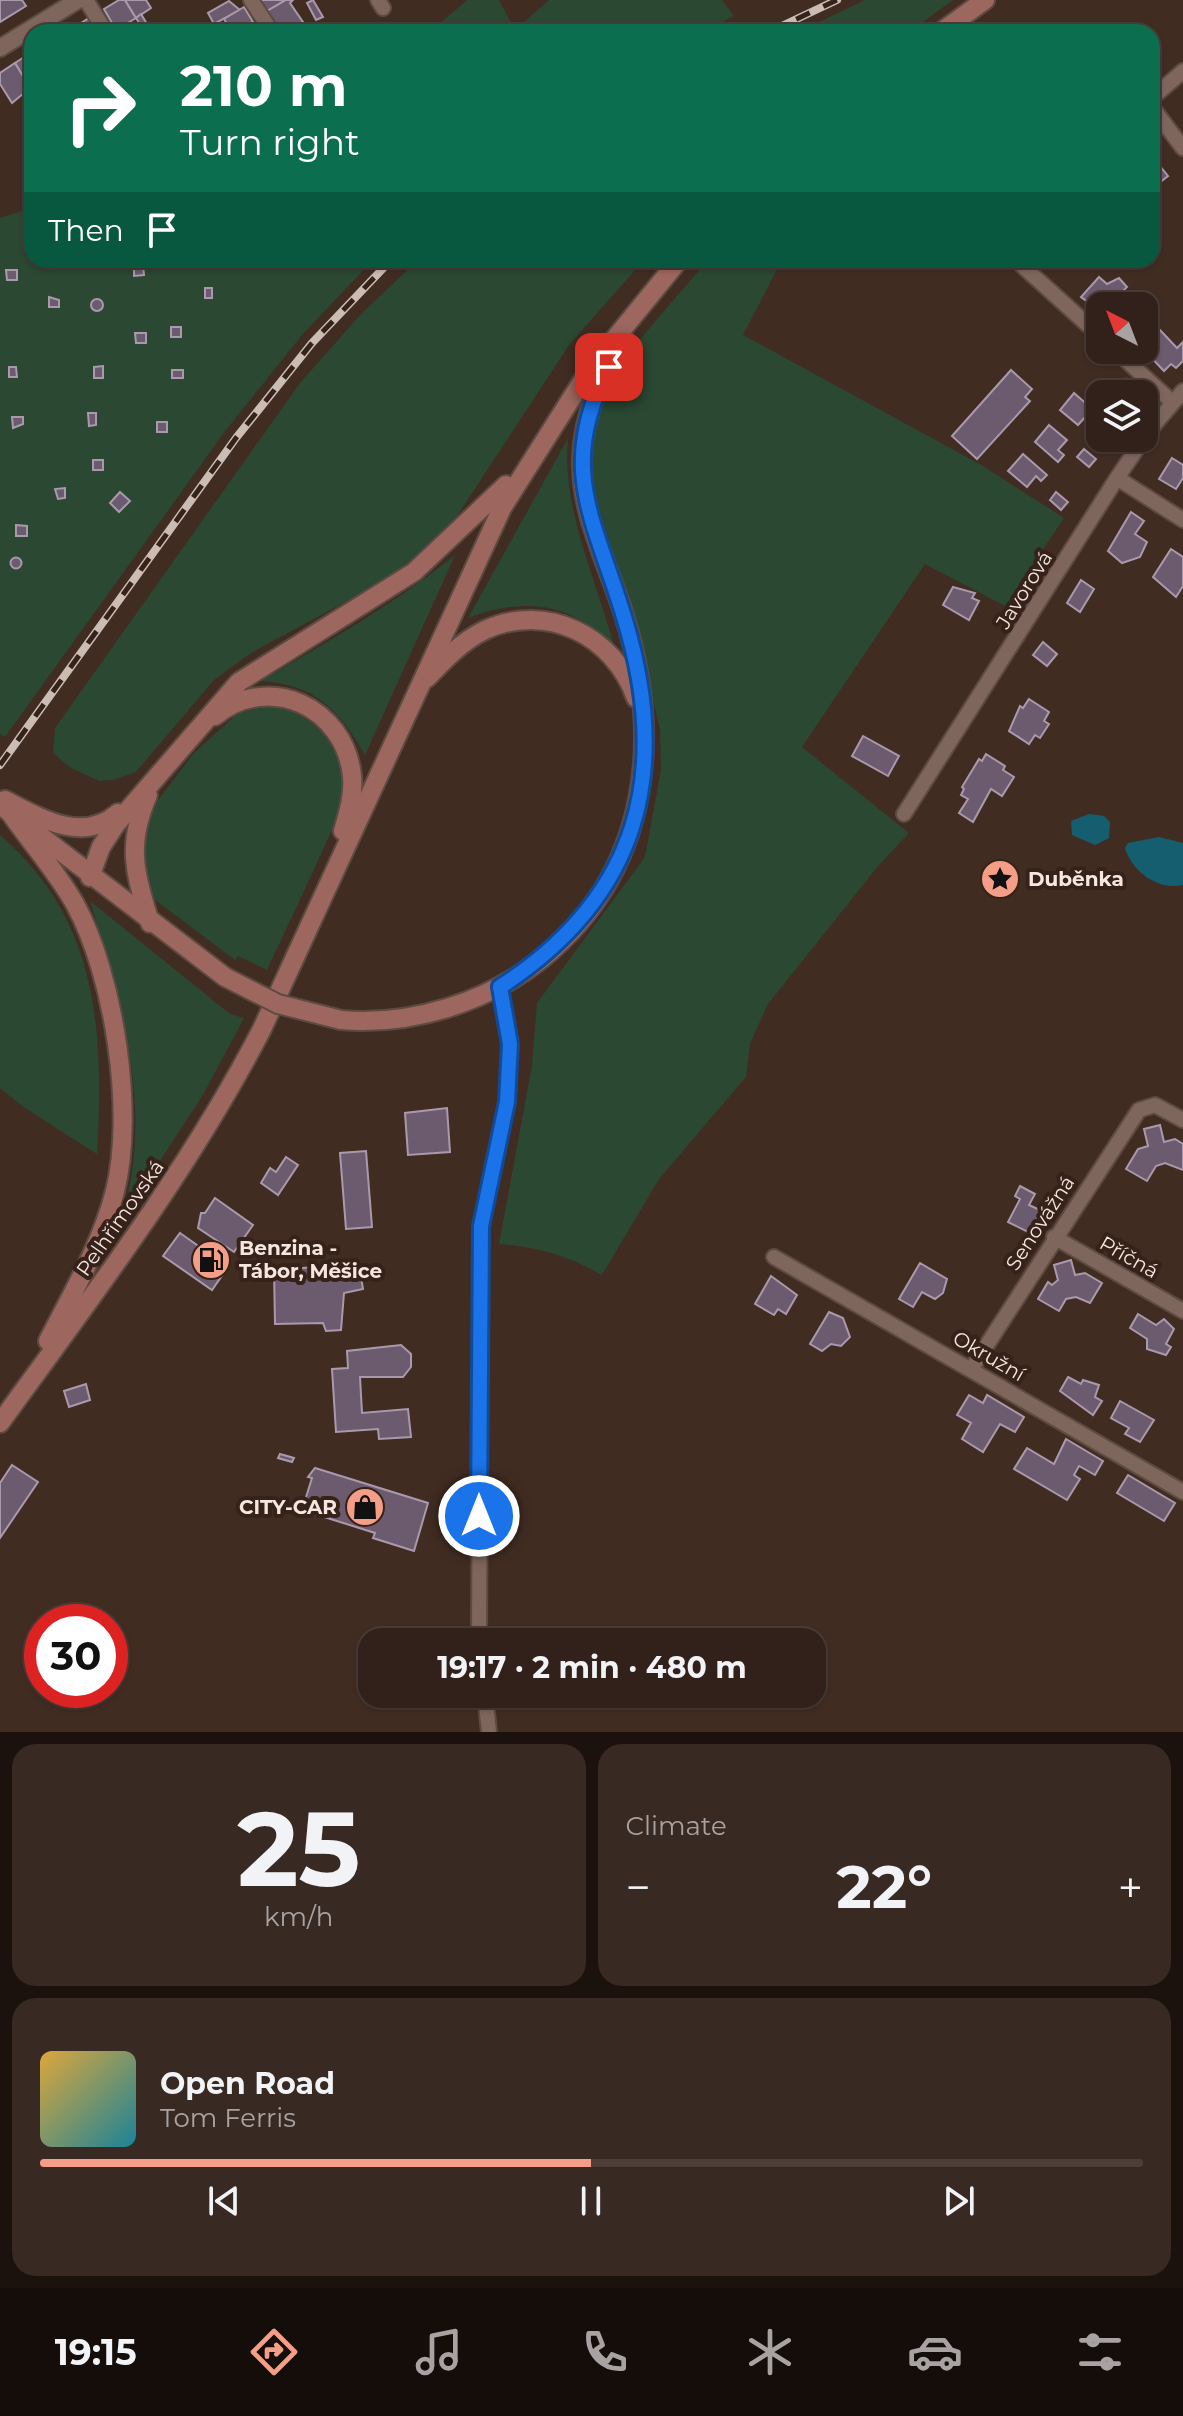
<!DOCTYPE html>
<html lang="en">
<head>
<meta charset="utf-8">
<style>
	body { margin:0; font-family:Montserrat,sans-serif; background:#392923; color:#f1f3f6; height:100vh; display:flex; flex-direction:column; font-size:30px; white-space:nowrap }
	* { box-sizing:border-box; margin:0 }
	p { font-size:26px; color:#a8a3a2 }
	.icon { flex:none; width:44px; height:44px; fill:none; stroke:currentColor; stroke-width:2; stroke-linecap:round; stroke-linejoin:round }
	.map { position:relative; height:1732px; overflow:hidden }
	.details { display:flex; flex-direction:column; gap:12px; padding:12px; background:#1b120e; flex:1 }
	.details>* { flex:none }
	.banner { position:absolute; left:24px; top:24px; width:1136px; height:244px; border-radius:24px; box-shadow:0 2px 6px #0004,0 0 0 2px #4c3e39; background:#0b6e4f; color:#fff; overflow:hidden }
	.needle { width:52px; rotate:318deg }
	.fabs { position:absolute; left:1086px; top:292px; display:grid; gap:16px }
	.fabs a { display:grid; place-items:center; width:72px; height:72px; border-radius:16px; background:#31211a; box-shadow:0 2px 6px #0004,0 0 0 2px #4c3e39; font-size:40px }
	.speed { position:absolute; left:24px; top:1604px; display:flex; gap:16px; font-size:40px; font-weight:700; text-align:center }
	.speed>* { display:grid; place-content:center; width:104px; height:104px; border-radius:50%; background:#31211a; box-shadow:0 2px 6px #0004,0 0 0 2px #4c3e39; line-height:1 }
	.speed .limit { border:12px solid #d22; background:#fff; color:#111 }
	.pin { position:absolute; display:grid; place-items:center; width:68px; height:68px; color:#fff; margin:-34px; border-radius:16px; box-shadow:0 4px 12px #0006 }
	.me { position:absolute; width:88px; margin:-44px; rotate:0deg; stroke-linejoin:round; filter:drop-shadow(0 0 6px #0008) }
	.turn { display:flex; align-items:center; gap:28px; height:168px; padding:0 24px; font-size:36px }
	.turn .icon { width:104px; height:104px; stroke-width:2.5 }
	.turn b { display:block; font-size:56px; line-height:68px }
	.then { display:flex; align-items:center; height:76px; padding:0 24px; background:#0003; gap:16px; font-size:30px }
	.big { font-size:60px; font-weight:700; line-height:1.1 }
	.details .card { flex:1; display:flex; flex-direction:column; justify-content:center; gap:12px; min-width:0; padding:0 28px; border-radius:24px; background:#392923 }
	.details .dial { align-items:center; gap:0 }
	.dial b { font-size:104px; line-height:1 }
	.song { display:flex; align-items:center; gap:24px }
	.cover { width:96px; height:96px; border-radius:12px; background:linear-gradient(135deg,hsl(40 70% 55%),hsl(190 70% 35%)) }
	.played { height:8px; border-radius:4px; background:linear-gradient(90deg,#f49e87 50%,#4c3e39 50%) }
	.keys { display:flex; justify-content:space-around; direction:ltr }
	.heat { display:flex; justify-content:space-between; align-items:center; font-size:44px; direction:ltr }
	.details .tiles { flex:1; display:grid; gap:12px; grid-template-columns:1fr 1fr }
	.card:last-child { grid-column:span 2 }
	.trip { position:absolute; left:358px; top:1628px; width:468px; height:80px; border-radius:24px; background:#31211a; box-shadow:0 2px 6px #0004,0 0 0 2px #4c3e39; font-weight:700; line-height:80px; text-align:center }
	.tabs { display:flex; height:128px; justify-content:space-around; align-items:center; background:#140d0a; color:#a8a3a2 }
	.tabs .icon { width:56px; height:56px }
	.tabs .on { color:#f49e87 }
	.tabs b { font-size:36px; color:#f1f3f6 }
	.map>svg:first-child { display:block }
	.green { fill:#2a4832 }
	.water { fill:#155e6f }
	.building { fill:#6c5b6e; stroke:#aa99ad; stroke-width:2 }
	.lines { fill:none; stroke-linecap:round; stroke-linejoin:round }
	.minor-casing { stroke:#5d4b42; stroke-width:18 }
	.tertiary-casing { stroke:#5d4b42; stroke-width:20 }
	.secondary-casing { stroke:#5d4b42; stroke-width:22 }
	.minor { stroke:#7f665c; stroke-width:14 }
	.tertiary { stroke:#7f665c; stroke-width:16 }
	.secondary { stroke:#9d675f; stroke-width:18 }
	.rail-casing { stroke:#cbbcb4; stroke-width:8 }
	.rail { stroke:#362219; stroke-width:5; stroke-dasharray:15; stroke-linecap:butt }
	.secondary-bridge-casing { stroke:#5d4b42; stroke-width:22; stroke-linecap:butt }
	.secondary-bridge { stroke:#9d675f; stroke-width:18 }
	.route-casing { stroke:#114b97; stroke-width:20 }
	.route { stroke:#1a73e8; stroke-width:14 }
	.labels { text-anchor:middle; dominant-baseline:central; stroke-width:8; stroke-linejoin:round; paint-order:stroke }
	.street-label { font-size:20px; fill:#f5e7e0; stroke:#362219 }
	.poi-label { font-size:20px; font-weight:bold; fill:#f5e7e0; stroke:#362219; text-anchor:start }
</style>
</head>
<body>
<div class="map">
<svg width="1183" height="1732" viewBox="0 0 1183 1732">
	<rect width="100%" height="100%" fill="#412c22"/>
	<g class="green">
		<path d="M467 0H499L515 30 549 0H722L734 16 704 32H430Z"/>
		<path d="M865 0H953L909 32H798Z"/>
		<path d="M32 208V260H373L302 335 226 430 5 737 0 734V218Z"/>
		<path d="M418 260H644L569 345 444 536 382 582 251 653 214 680 136 772 113 780 99 781 71 768 53 753 55 728 300 383 360 315Z"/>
		<path d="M708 260H782L743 335 983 466 1064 518 1005 606 925 564 802 747 909 833 879 865 768 1004 750 1044 746 1077 659 1179 602 1275C570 1256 536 1247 499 1244L532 1065 537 1003 645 857 661 769 660 729 629 604 593 490 591 437 604 394 628 353Z"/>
		<path d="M568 438C561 510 598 583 616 653 578 602 525 596 468 618Z"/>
		<path d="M455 555 365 755C339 709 314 684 260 681 328 642 394 604 455 555Z"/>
		<path d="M267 705C320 713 350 753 341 806 338 821 328 837 322 852 304 892 285 931 267 970L238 956 235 960 154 899 147 880 144 837 148 813 194 753 237 714Z"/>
		<path d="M0 835C99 920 104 1032 97 1154L22 1106 0 1088Z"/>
		<path d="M90 901 230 1014 244 1018 204 1093 121 1221C155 1109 122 1008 90 901Z"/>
	</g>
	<g class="water">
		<path d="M1089 814 1104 816 1110 822 1109 838 1095 845 1072 835 1071 821Z"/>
		<path d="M1159 837 1183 843V885C1159 891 1132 872 1125 848L1128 843Z"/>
	</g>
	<g class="building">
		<path d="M0 0H22L26 6 0 22Z"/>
		<path d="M119 0H125L136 18 116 30 104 9Z"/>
		<path d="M125 0H146L151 8 136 18Z"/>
		<path d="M260 0H286L267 11Z"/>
		<path d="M286 0H293L290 3 303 22 289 32H280L267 11Z"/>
		<path d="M313 0 323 17 316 20 307 3Z"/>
		<path d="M229 1 240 10 214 24 208 13Z"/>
		<path d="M244 7 253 22 232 32 224 19Z"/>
		<path d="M141 14 150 29 145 32 136 18Z"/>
		<path d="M89 18 98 32H67Z"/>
		<path d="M32 52 30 73 32 91 15 63Z"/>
		<path d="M15 63 30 88 12 103 0 84V73Z"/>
		<path d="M1152 156 1168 176 1158 184 1155 181 1152 183Z"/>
		<path d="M143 265 144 275 134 276V266Z"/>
		<path d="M6 270H17V280H7Z"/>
		<path d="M1099 277 1107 284 1119 278 1127 287 1111 303 1106 298 1096 308 1081 297Z"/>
		<rect x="205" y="288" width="7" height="10"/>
		<path d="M49 297 59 300V307H49Z"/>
		<circle cx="97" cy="305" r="6"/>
		<path d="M1152 314 1157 318 1144 332V318Z"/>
		<rect x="171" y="327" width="10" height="10"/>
		<path d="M1159 329 1177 348 1183 342V361L1176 368 1171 364 1164 371 1144 350V342Z"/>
		<path d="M135 333H146V343H136Z"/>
		<path d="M103 366V378H94V367Z"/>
		<path d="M9 367H16L17 377H9Z"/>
		<rect x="172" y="370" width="11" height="8"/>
		<path d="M1011 370 1032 389 1025 397 1030 401 977 459 952 436Z"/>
		<path d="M1126 379 1144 394H1114Z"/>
		<path d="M1074 393 1098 414 1093 420 1087 415 1078 425 1060 410Z"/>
		<path d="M88 413H96V425L89 426Z"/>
		<path d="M12 417H23V424L13 428Z"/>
		<rect x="157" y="422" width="10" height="10"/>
		<path d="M1049 425 1067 440 1058 450 1064 455 1058 462 1035 442Z"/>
		<path d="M1096 433 1108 443 1101 451 1089 441Z"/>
		<path d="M1084 449 1096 459 1089 467 1077 457Z"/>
		<path d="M1023 454 1047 475 1041 481 1036 476 1027 487 1008 471Z"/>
		<path d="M1172 458 1183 465V478L1176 489 1159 479Z"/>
		<rect x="93" y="460" width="10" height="10"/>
		<path d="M65 488V498L58 499 55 489Z"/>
		<path d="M120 492 130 501 119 512 110 503Z"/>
		<path d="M1056 492 1068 502 1061 510 1050 500Z"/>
		<path d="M1131 512 1144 521 1135 534 1147 542 1140 557 1122 563 1108 551Z"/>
		<path d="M16 525 27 526V536H16Z"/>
		<path d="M1171 549 1183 557V586L1176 597 1153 577Z"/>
		<circle cx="16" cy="563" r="5.5"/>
		<path d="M1081 580 1094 589 1080 612 1067 603Z"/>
		<path d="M953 587 975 593 972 598 979 601 969 620 943 605Z"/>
		<path d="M1043 642 1057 654 1047 666 1033 655Z"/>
		<path d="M1029 699 1049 712 1044 721 1049 724 1040 738 1035 735 1029 744 1009 731 1020 706 1023 708Z"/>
		<path d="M863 736 899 756 888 776 852 756Z"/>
		<path d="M986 754 1005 766 1003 770 1014 777 1002 796 991 789 973 822 959 813 968 799 961 795 964 789 962 787 979 759 982 761Z"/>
		<path d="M447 1108 450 1152 408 1155 405 1113Z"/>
		<path d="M1160 1125 1164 1142 1175 1139 1183 1144V1170L1165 1163 1156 1166 1147 1181 1126 1169 1138 1149 1148 1146 1144 1129Z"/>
		<path d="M366 1151 372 1227 346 1229 340 1153Z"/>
		<path d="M286 1157 298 1165 278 1195 261 1183 270 1168 276 1172Z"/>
		<path d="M1020 1186 1035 1194 1029 1205 1042 1211 1030 1233 1008 1222 1020 1199 1015 1196Z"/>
		<path d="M215 1198 253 1225 234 1252 198 1228 201 1213H205Z"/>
		<path d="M180 1233 228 1267 212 1290 163 1256Z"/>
		<path d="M1071 1260 1075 1275 1085 1273 1102 1283 1090 1303 1076 1297 1066 1299 1059 1311 1038 1299 1048 1282 1052 1285 1058 1280 1054 1265Z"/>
		<path d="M920 1263 947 1279 943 1293 935 1299 922 1292 913 1307 899 1299Z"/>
		<path d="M359 1264 363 1289 344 1293 341 1330 326 1331 323 1323 275 1324 274 1270Z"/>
		<path d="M771 1276 797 1295 786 1314 778 1309 774 1315 755 1304Z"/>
		<path d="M829 1312 843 1318 850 1337 841 1346 831 1344 822 1351 810 1344Z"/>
		<path d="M1138 1314 1156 1325 1164 1319 1174 1329 1166 1344 1171 1347 1166 1355 1147 1349V1339L1130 1328Z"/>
		<path d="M401 1345 411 1354V1367L403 1377H360L362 1413 408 1409 411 1437 379 1439 378 1429 336 1432 332 1369 348 1368 347 1351Z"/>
		<path d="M1068 1377 1081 1384 1083 1380 1099 1385 1095 1397 1102 1401 1093 1415 1060 1391Z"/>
		<path d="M86 1384 90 1400 69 1407 64 1391Z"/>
		<path d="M969 1395 983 1403 987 1395 1024 1417 1015 1432 1000 1424 983 1452 962 1439 971 1423 957 1415Z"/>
		<path d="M1120 1401 1154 1420 1140 1442 1125 1434 1129 1428 1111 1418Z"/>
		<path d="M1066 1439 1103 1461 1095 1475 1079 1466 1074 1475 1080 1479 1067 1500 1014 1469 1027 1448 1054 1464Z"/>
		<path d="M280 1454 294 1458 292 1462 278 1458Z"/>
		<path d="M12 1465 38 1482 0 1538V1483Z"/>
		<path d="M315 1468 428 1503 414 1551 373 1538 375 1533 302 1510 312 1478 308 1477Z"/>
		<path d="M1128 1475 1175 1503 1164 1521 1117 1493Z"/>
	</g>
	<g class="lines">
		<defs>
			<g id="minor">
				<path d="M86 0 106 32"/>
				<path d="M251 0 272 32"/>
				<path d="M378 0 383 8"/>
				<path d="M1152 98 1183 71"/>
				<path d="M1152 107 1183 148"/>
				<path d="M1016 260 1100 336"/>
				<path d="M1115 350 1172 402"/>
				<path d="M1117 478 1183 520"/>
				<path d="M904 814 1117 478 1149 431 1183 391"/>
				<path d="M1054 1237 1183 1311"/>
				<path d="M774 1257 1183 1492"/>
				<path d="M972 1368 1139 1110 1155 1105 1183 1120"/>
				<path d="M479 1642 481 1226 507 1102 510 1044 500 987"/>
				<path d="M485 1694 489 1732"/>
			</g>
			<path id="tertiary" d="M0 48 78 0"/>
			<g id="secondary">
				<path d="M941 32 985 0"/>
				<path d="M427 678C444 660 462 641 485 630 546 602 614 635 636 698"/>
				<path d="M215 716C269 672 345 707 352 776 354 794 348 814 343 831"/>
				<path d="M148 795C126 846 135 872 150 923"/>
				<path d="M5 800C40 818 83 844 118 813"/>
				<path d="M0 805 225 977"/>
				<path d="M11 814C32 844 57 872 75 904 114 975 135 1112 115 1191 102 1243 72 1294 48 1341"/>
				<path d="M90 877 101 847 116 824 239 682 414 572 506 485"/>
				<path d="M341 1020C412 1026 489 1002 544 957 649 870 663 739 624 615 608 564 580 513 582 458 583 414 602 377 624 339"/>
				<path d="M0 1423C93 1295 189 1170 262 1029L502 508 590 369 679 260"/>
			</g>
		</defs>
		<use href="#minor" class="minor-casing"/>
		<use href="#tertiary" class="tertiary-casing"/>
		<use href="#secondary" class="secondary-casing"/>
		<use href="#minor" class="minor"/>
		<use href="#tertiary" class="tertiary"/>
		<use href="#secondary" class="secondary"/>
		<defs>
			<g id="rail">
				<path d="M769 32 837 0"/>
				<path d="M0 765 236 438 312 343 391 260"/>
			</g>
		</defs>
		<use href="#rail" class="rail-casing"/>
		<use href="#rail" class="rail"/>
		<defs>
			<path id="secondary-bridge" d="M225 977 278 1004 341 1020"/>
		</defs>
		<use href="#secondary-bridge" class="secondary-bridge-casing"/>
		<use href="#secondary-bridge" class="secondary-bridge"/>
	</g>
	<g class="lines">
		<defs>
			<path id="route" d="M479 1516 481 1226 507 1102 510 1044 500 987C639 897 672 773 624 617 595 520 556 468 609 367"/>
		</defs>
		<use href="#route" class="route-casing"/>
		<use href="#route" class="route"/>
	</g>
	<defs>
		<symbol id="sight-disc" viewBox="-11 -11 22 22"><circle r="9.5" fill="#f49e87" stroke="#362219"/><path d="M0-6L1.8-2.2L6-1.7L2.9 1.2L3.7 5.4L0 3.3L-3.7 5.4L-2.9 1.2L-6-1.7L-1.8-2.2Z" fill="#111"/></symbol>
		<symbol id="fuel-disc" viewBox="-11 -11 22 22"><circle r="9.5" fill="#f49e87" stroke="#362219"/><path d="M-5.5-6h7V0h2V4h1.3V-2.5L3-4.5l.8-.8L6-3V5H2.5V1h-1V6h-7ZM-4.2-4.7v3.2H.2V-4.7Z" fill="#111"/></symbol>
		<symbol id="shop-disc" viewBox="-11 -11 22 22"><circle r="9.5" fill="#f49e87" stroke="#362219"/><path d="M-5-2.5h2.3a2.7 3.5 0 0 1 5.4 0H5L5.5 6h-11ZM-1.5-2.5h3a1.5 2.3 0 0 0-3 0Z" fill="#111"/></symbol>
	</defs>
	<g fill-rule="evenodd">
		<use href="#sight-disc" x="978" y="857" width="44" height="44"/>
		<use href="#fuel-disc" x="189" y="1238" width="44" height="44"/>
		<use href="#shop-disc" x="343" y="1485" width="44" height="44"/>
	</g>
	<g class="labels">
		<g class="street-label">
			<text transform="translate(1024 590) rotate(-58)">Javorová</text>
			<text transform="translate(120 1218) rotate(-55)">Pelhřimovská</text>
			<text transform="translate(1040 1223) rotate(-57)">Senovážná</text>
			<text transform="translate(1129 1257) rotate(30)">Příčná</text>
			<text transform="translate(989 1356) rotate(30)">Okružní</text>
		</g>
		<g class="poi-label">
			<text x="1028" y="879">Duběnka</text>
			<text x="239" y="1248">Benzina -<tspan x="239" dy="23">Tábor, Měšice</tspan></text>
			<text x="337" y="1507" text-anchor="end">CITY-CAR</text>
		</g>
	</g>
</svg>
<div class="fabs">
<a><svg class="needle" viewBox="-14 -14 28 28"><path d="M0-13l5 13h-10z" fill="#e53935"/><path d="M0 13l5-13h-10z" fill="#a8a3a2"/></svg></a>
<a><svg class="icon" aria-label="layers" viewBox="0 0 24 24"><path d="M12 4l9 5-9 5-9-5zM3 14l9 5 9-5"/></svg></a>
</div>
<div class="speed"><div class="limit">30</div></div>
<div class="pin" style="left:609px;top:367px;background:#d93025"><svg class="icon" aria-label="arrive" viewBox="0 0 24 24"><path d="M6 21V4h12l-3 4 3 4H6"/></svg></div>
<svg class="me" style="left:479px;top:1516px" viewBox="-20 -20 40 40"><circle r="17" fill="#1a73e8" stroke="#fff" stroke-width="3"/><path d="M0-11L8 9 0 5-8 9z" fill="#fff"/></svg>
<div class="trip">19:17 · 2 min · 480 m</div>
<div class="banner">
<div class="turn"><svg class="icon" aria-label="right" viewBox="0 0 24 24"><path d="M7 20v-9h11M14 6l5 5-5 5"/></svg><div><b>210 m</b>Turn right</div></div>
<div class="then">Then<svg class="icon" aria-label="arrive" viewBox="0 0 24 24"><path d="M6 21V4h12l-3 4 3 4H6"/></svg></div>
</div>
</div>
<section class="details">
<div class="tiles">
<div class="card dial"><b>25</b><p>km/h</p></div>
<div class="card"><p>Climate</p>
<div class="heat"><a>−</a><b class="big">22°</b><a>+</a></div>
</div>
<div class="card">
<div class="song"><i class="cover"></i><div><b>Open Road</b><p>Tom Ferris</p></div></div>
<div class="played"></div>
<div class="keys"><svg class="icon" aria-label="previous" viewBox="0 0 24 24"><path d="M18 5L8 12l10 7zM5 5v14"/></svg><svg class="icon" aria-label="pause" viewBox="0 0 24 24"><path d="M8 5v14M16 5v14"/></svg><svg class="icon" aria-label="next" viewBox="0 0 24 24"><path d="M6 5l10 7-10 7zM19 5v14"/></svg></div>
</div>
</div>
</section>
<nav class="tabs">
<b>19:15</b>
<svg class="icon on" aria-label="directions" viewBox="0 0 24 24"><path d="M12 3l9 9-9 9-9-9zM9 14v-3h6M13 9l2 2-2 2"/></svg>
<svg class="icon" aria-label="music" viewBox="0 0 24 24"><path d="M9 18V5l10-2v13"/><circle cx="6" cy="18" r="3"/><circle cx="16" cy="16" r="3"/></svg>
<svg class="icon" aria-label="phone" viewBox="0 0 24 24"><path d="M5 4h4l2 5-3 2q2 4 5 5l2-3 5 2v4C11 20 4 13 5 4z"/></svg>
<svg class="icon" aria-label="climate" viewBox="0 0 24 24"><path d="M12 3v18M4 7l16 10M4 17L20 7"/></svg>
<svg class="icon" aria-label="car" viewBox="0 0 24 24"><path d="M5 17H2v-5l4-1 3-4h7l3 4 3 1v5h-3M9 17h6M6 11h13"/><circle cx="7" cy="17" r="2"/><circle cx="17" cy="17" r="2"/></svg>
<svg class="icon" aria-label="filters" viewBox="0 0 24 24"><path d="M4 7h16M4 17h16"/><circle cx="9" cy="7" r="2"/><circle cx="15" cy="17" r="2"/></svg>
</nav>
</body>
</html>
